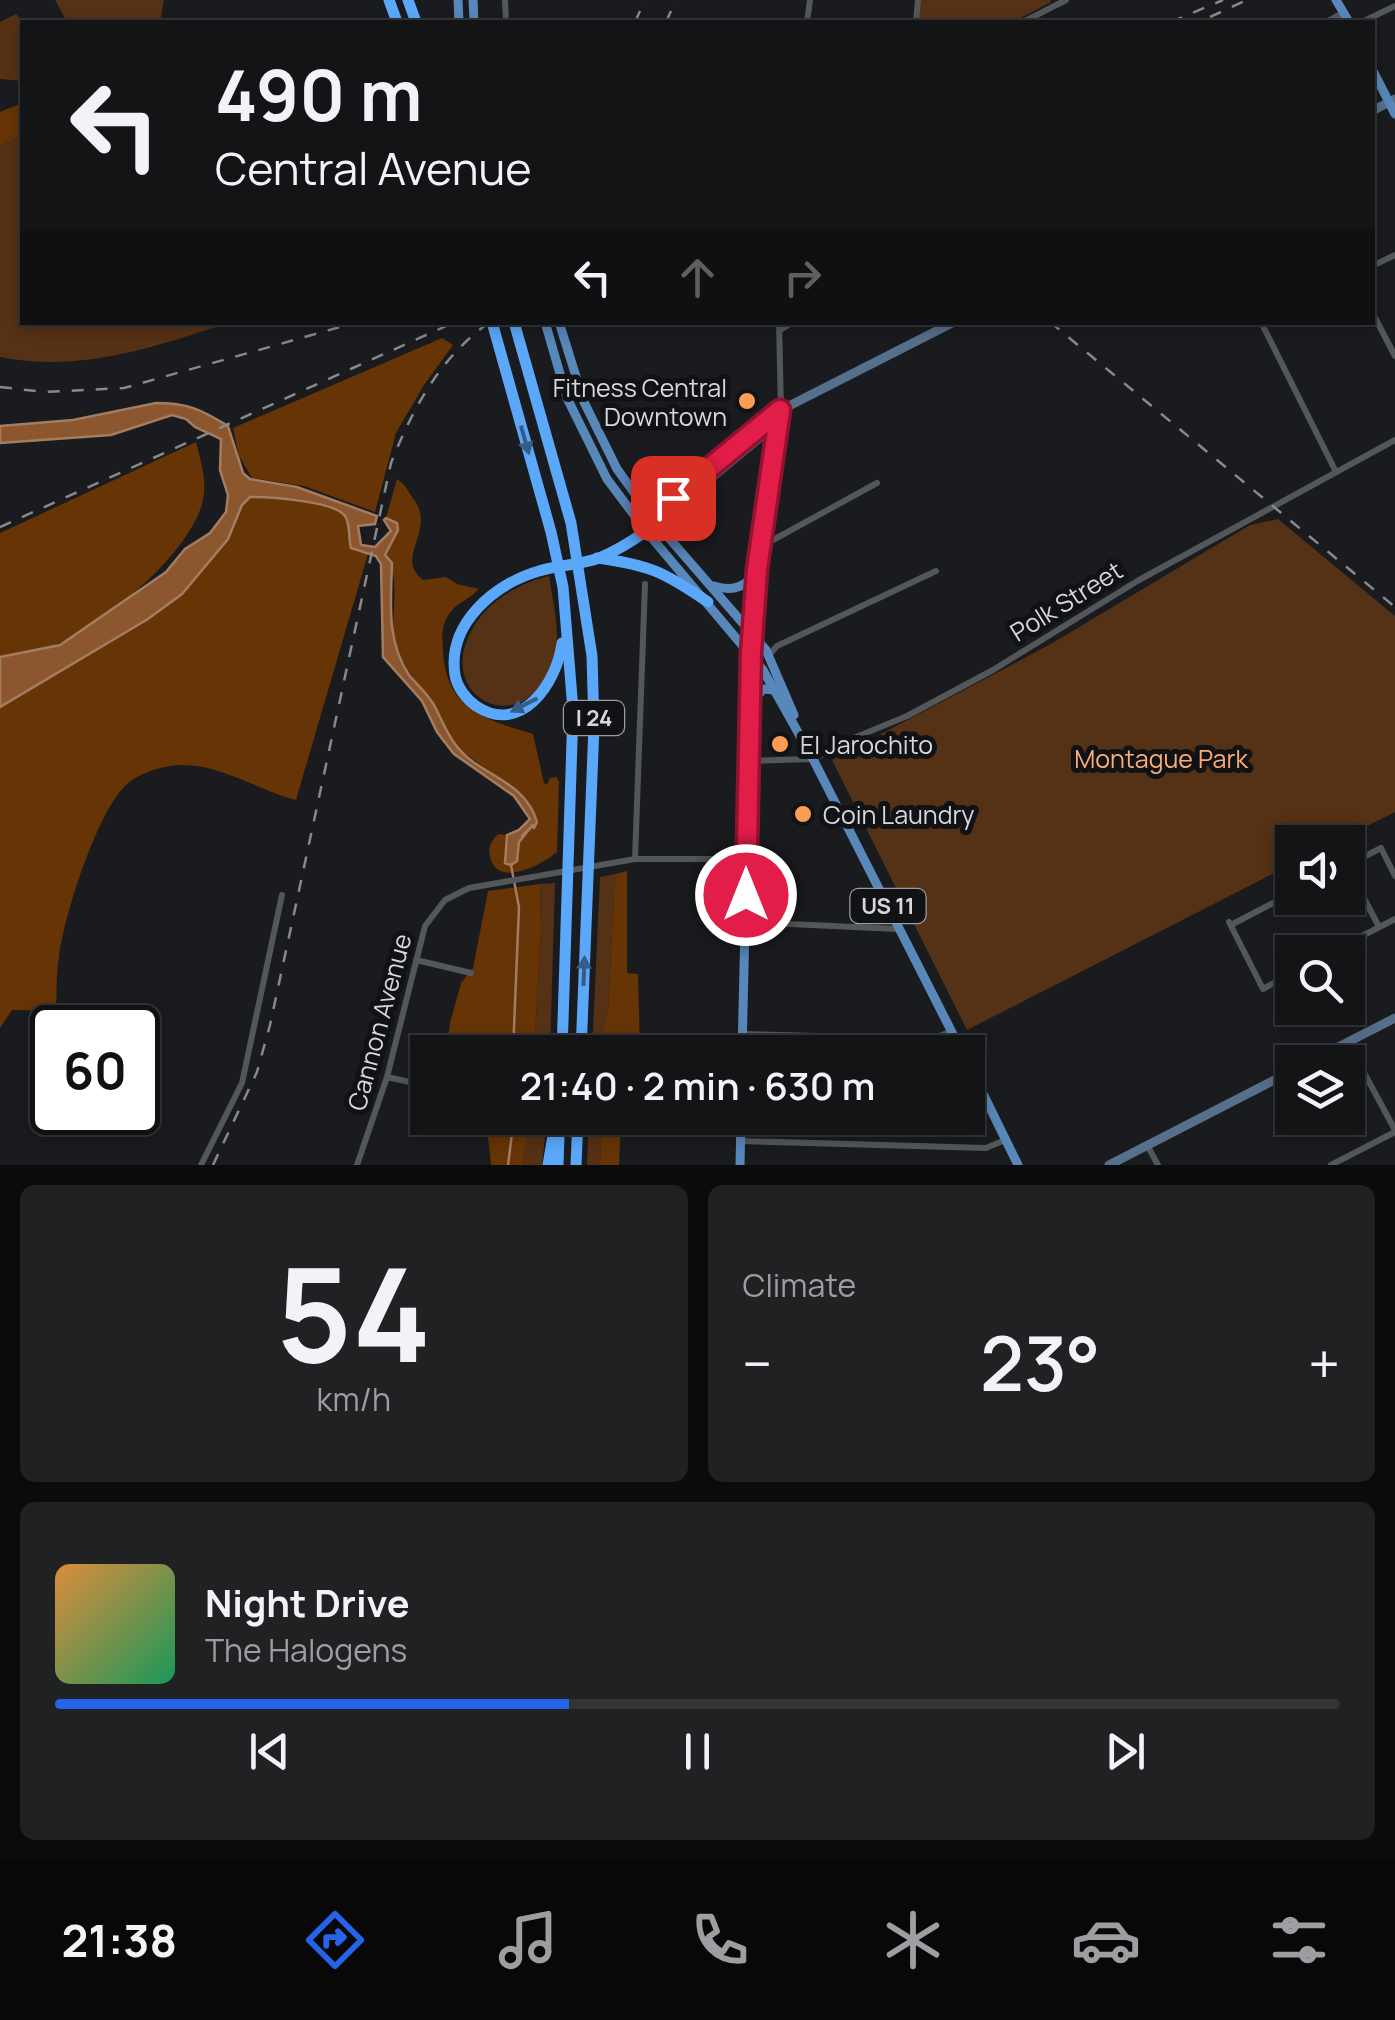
<!DOCTYPE html>
<html lang="en">
<head>
<meta charset="utf-8">
<style>
	body { margin:0; font-family:Manrope,sans-serif; background:#202123; color:#f1f3f6; height:100vh; display:flex; flex-direction:column; font-size:38px; white-space:nowrap }
	* { box-sizing:border-box; margin:0 }
	p { font-size:32px; color:#9d9ea1 }
	.icon { flex:none; width:55px; height:55px; fill:none; stroke:currentColor; stroke-width:2; stroke-linecap:round; stroke-linejoin:round }
	.map { position:relative; height:1165px; overflow:hidden }
	.drawer { display:flex; flex-direction:column; gap:20px; padding:20px; background:#0a0b0c; flex:1 }
	.drawer>* { flex:none }
	.hud { position:absolute; left:20px; top:20px; width:1355px; height:305px; border-radius:0px; box-shadow:0 5px 15px #0003,0 0 0 2px #323335; background:#131416; color:#f1f3f6; overflow:hidden }
	.buttons { position:absolute; left:1275px; top:825px; display:grid; gap:20px }
	.buttons a { display:grid; place-items:center; width:90px; height:90px; border-radius:0px; background:#131416; box-shadow:0 5px 15px #0003,0 0 0 2px #323335; font-size:50px }
	.speed { position:absolute; left:30px; top:1005px; display:flex; gap:20px; font-size:50px; font-weight:700; text-align:center }
	.speed>* { display:grid; place-content:center; width:130px; height:130px; border-radius:50%; background:#131416; box-shadow:0 5px 15px #0003,0 0 0 2px #323335; line-height:1 }
	.speed .limit { border:5px solid #111; border-radius:15px; background:#fff; color:#111 }
	.pin { position:absolute; display:grid; place-items:center; width:85px; height:85px; color:#fff; margin:-42px; border-radius:20px; box-shadow:0 5px 15px #0006 }
	.me { position:absolute; width:110px; margin:-55px; rotate:0deg; stroke-linejoin:round; filter:drop-shadow(0 0 8px #0008) }
	.turn { display:flex; align-items:center; gap:35px; height:210px; padding:0 30px; font-size:45px }
	.turn .icon { width:130px; height:130px; stroke-width:2.5 }
	.turn b { display:block; font-size:70px; line-height:85px }
	.lanes { display:flex; align-items:center; height:95px; padding:0 30px; background:#0003; justify-content:center; gap:50px; direction:ltr }
	.lanes .off { opacity:.35 }
	.big { font-size:75px; font-weight:600; line-height:1.1 }
	.drawer .card { flex:1; display:flex; flex-direction:column; justify-content:center; gap:15px; min-width:0; padding:0 35px; border-radius:15px; background:#202123 }
	.drawer .dial { align-items:center; gap:0 }
	.dial b { font-size:130px; line-height:1 }
	.song { display:flex; align-items:center; gap:30px }
	.cover { width:120px; height:120px; border-radius:15px; background:linear-gradient(135deg,hsl(30 70% 55%),hsl(150 70% 35%)) }
	.played { height:10px; border-radius:5px; background:linear-gradient(90deg,#2563eb 40%,#323335 40%) }
	.keys { display:flex; justify-content:space-around; direction:ltr }
	.heat { display:flex; justify-content:space-between; align-items:center; font-size:55px; direction:ltr }
	.drawer .tiles { flex:1; display:grid; gap:20px; grid-template-columns:1fr 1fr }
	.card:last-child { grid-column:span 2 }
	.trip { position:absolute; left:410px; top:1035px; width:575px; height:100px; border-radius:0px; background:#131416; box-shadow:0 5px 15px #0003,0 0 0 2px #323335; font-weight:600; line-height:100px; text-align:center }
	.dock { display:flex; height:160px; justify-content:space-around; align-items:center; background:#080809; color:#9d9ea1 }
	.dock .icon { width:70px; height:70px }
	.dock .selected { color:#2563eb }
	.dock b { font-size:45px; color:#f1f3f6 }
	.map>svg:first-child { display:block }
	.green { fill:#553115 }
	.forest { fill:#663405 }
	.water { fill:#8c562e; stroke:#a27d62; stroke-width:2.5 }
	.lines { fill:none; stroke-linecap:round; stroke-linejoin:round }
	.stream { stroke:#a27d62; stroke-width:2.5 }
	.street { stroke:#54575a; stroke-width:6 }
	.secondary { stroke:#566f8a; stroke-width:9 }
	.primary { stroke:#5887ba; stroke-width:9 }
	.highway { stroke:#5ba7fa; stroke-width:11 }
	.rail { stroke:#87898c; stroke-width:2.5; stroke-dasharray:12 12; stroke-linecap:butt }
	.oneway { fill:#365c88 }
	.route-casing { stroke:#92132f; stroke-width:25 }
	.route { stroke:#e11d48; stroke-width:18 }
	.poi-dot { fill:#fc9d54; stroke:#101215; stroke-width:4 }
	.labels { text-anchor:middle; dominant-baseline:central; stroke-width:10; stroke-linejoin:round; paint-order:stroke }
	.shield { fill:#101215; stroke:#9b9d9f; stroke-width:2.5 }
	.shield-label { font-size:22px; font-weight:bold; fill:#d6d8da }
	.poi-label { font-size:25px; fill:#d6d8da; stroke:#101215; text-anchor:start }
	.street-label { font-size:25px; fill:#d6d8da; stroke:#101215 }
	.park-label { font-size:25px; fill:#fead73; stroke:#101215 }
</style>
</head>
<body>
<div class="map">
<svg width="1395" height="1165" viewBox="0 0 1395 1165">
	<rect width="100%" height="100%" fill="#191b1e"/>
	<g class="green">
		<path d="M55 0H164L160 22H67Z"/>
		<path d="M921 0H1050L1051 2 1013 22H918Z"/>
		<path d="M16 14 24 22 22 81 0 79V22Z"/>
		<path d="M22 136V322L229 323C154 347 80 373 0 357V146Z"/>
		<path d="M1278 519 1395 616V812L1335 842H1292V864L967 1030 832 760 1049 645 1250 525Z"/>
		<path d="M549 576C553 603 562 635 553 661 527 746 424 697 478 620 493 598 523 582 549 576Z"/>
		<path d="M615 874 608 1010 600 1040 601 1052H592L600 877Z"/>
		<path d="M555 883 550 1052H534L541 930 540 884Z"/>
		<path d="M530 1118H547L542 1165H523Z"/>
		<path d="M589 1118H602L600 1165H587Z"/>
	</g>
	<g class="forest">
		<path d="M22 103V136L0 146V112Z"/>
		<path d="M442 338 453 345 424 385 396 433 375 512 304 486 252 478 239 456 233 428Z"/>
		<path d="M196 442C201 462 208 483 202 504 187 556 108 620 60 643 42 652 19 649 0 658V533Z"/>
		<path d="M397 479C406 485 407 490 413 498 438 531 393 557 423 580L446 577 457 584 479 589C470 599 456 603 449 614 441 626 442 638 443 652 447 710 484 719 533 734L544 783 547 785 550 778 557 777 559 782 557 852C542 865 496 889 490 856 488 845 491 842 498 834L507 835 505 845 517 860 519 842 536 817 521 793 457 748 396 651C387 619 404 582 385 555L398 530 386 518Z"/>
		<path d="M250 497C270 497 331 501 344 515 351 523 347 538 356 551L368 554 296 800C257 790 221 764 180 765 160 766 138 773 124 787 96 816 64 916 59 957 56 974 57 993 56 1011L12 1010 0 1028V707L148 619 182 594 228 539 242 505Z"/>
		<path d="M627 871V973L638 974 640 1051 601 1052 600 1040 608 1010 615 874Z"/>
		<path d="M540 884 541 930 534 1052H446L450 1023 461 983 473 968 488 891Z"/>
		<path d="M486 1118H530L523 1165H491Z"/>
		<path d="M602 1118H621L619 1165H600Z"/>
	</g>
	<path class="water" d="M156 403C188 403 200 409 228 426L243 473 250 479 297 487 377 516 375 524 358 526 361 545 375 547 391 531 384 520 386 518 397 523 398 530 385 555 392 563C391 602 386 641 409 675 417 685 427 693 434 705 445 726 451 746 472 761 498 780 527 788 537 822L534 828 532 826 519 842 517 861 511 865 505 863 507 835 519 830 530 819 514 796 454 754 437 732 422 701 383 657 381 564 376 556 351 548C348 538 351 525 345 516 335 501 268 497 250 497L242 505 228 539 182 594 148 619 0 707V657L60 645 166 572 185 549 210 533 226 512 228 495 220 470 221 439 195 427 186 419 172 415 111 435 0 443V426L73 420Z"/>
	<g class="lines">
		<g class="stream">
			<path d="M522 836 533 825"/>
			<path d="M511 865 519 907 513 1052"/>
			<path d="M508 1165 514 1118"/>
		</g>
		<g class="street">
			<path d="M505 0 506 22"/>
			<path d="M807 22 810 0"/>
			<path d="M916 22 918 0"/>
			<path d="M1023 22 1066 0"/>
			<path d="M1326 22 1343 13"/>
			<path d="M1362 22 1395 6"/>
			<path d="M1372 266 1395 255"/>
			<path d="M1372 312 1395 356"/>
			<path d="M779 322 781 410"/>
			<path d="M1261 322 1335 470"/>
			<path d="M780 330 794 322"/>
			<path d="M762 540H773L877 483"/>
			<path d="M769 655 777 646 936 571"/>
			<path d="M749 761 813 759 849 740 907 716 993 670 1139 580 1395 440"/>
			<path d="M635 859 645 584"/>
			<path d="M1348 865 1381 848 1395 876"/>
			<path d="M1348 867 1379 927"/>
			<path d="M746 922 898 929"/>
			<path d="M1229 922 1263 989 1292 973"/>
			<path d="M1231 925 1292 893"/>
			<path d="M1331 952 1395 919"/>
			<path d="M416 960 471 973"/>
			<path d="M742 1034 932 1039 952 1031"/>
			<path d="M1348 1043 1395 1130"/>
			<path d="M387 1077 428 1086"/>
			<path d="M740 1141 986 1148 1005 1140"/>
			<path d="M1147 1145 1158 1165"/>
			<path d="M201 1165 242 1083 282 895"/>
			<path d="M357 1165 387 1077 425 926 445 900 469 888 635 859H746"/>
			<path d="M1331 1165 1395 1132"/>
		</g>
		<g class="secondary">
			<path d="M1372 111 1395 99"/>
			<path d="M647 520 781 410 954 322"/>
			<path d="M652 527 763 435 778 415"/>
			<path d="M752 633 757 569 781 410"/>
			<path d="M1309 1062 1395 1018"/>
			<path d="M1109 1165 1292 1071"/>
		</g>
		<g class="primary">
			<path d="M458 0 459 22"/>
			<path d="M473 0 474 22"/>
			<path d="M1336 0 1349 22"/>
			<path d="M1372 69 1395 114"/>
			<path d="M545 322 567 398 607 479 646 531 763 670 813 759 962 1052"/>
			<path d="M559 322 584 402 617 469 656 523 766 650 794 715"/>
			<path d="M639 500 655 502 673 498"/>
			<path d="M714 586C734 592 747 587 757 569"/>
			<path d="M751 704 763 689 775 690"/>
			<path d="M742 1052 752 633"/>
			<path d="M968 1063 1018 1165"/>
			<path d="M740 1165 741 1118"/>
		</g>
		<g class="highway">
			<path d="M389 0 397 22"/>
			<path d="M408 0 416 22"/>
			<path d="M492 322 551 532 563 587 573 710 562 1052"/>
			<path d="M514 322 571 523 592 656 594 726 581 1052"/>
			<path d="M597 558C650 565 664 572 708 602"/>
			<path d="M562 643C557 683 521 736 476 706 466 699 457 687 455 675 447 624 494 584 539 571 558 565 580 565 599 558 616 551 631 542 646 531"/>
			<path d="M548 1165 556 1118"/>
			<path d="M558 1165 559 1137"/>
			<path d="M576 1165 578 1118"/>
		</g>
		<g class="rail">
			<path d="M1210 17 1247 0"/>
			<path d="M635 22 645 0"/>
			<path d="M666 22 676 0"/>
			<path d="M1171 22 1223 0"/>
			<path d="M1050 322 1395 607"/>
			<path d="M0 387 45 392 124 388 358 322"/>
			<path d="M0 527 455 322"/>
			<path d="M213 1165 257 1072 270 1025 391 463C413 408 440 357 490 322"/>
		</g>
	</g>
	<defs><path id="oneway-solid" d="M-6-.8H1V-3.2L6.5 0L1 3.2V.8H-6Z" transform="scale(2.5)"/></defs>
	<g class="oneway">
		<use href="#oneway-solid" transform="translate(525 440) rotate(74)"/>
		<use href="#oneway-solid" transform="translate(524 705) rotate(153)"/>
		<use href="#oneway-solid" transform="translate(584 971) rotate(-88)"/>
	</g>
	<g class="lines">
		<defs>
			<path id="route" d="M673 498 780 410 757 569 751 653 746 895"/>
		</defs>
		<use href="#route" class="route-casing"/>
		<use href="#route" class="route"/>
	</g>
	<g class="poi-dot">
		<circle cx="747" cy="401" r="10"/>
		<circle cx="780" cy="744" r="10"/>
		<circle cx="803" cy="814" r="10"/>
	</g>
	<g class="labels">
		<g class="shield">
			<rect x="564" y="701" width="60" height="34" rx="8"/>
			<rect x="850.5" y="889" width="75" height="34" rx="8"/>
		</g>
		<g class="shield-label">
			<text x="594" y="718">I 24</text>
			<text x="888" y="906">US 11</text>
		</g>
		<g class="poi-label">
			<text x="727" y="387" text-anchor="end">Fitness Central<tspan x="727" dy="29">Downtown</tspan></text>
			<text x="800" y="744">El Jarochito</text>
			<text x="823" y="814">Coin Laundry</text>
		</g>
		<g class="street-label">
			<text transform="translate(1066 601) rotate(-32)">Polk Street</text>
			<text transform="translate(379 1022) rotate(-75)">Cannon Avenue</text>
		</g>
		<g class="park-label">
			<text x="1161" y="758">Montague Park</text>
		</g>
	</g>
</svg>
<div class="buttons">
<a><svg class="icon" aria-label="sound" viewBox="0 0 24 24"><path d="M4 9h4l5-4v14l-5-4H4zM17 9q2 3 0 6"/></svg></a>
<a><svg class="icon" aria-label="search" viewBox="0 0 24 24"><circle cx="10" cy="10" r="6"/><path d="M15 15l6 6"/></svg></a>
<a><svg class="icon" aria-label="layers" viewBox="0 0 24 24"><path d="M12 4l9 5-9 5-9-5zM3 14l9 5 9-5"/></svg></a>
</div>
<div class="speed"><div class="limit">60</div></div>
<div class="pin" style="left:673px;top:498px;background:#d93025"><svg class="icon" aria-label="arrive" viewBox="0 0 24 24"><path d="M6 21V4h12l-3 4 3 4H6"/></svg></div>
<svg class="me" style="left:746px;top:895px" viewBox="-20 -20 40 40"><circle r="17" fill="#e11d48" stroke="#fff" stroke-width="3"/><path d="M0-11L8 9 0 5-8 9z" fill="#fff"/></svg>
<div class="trip">21:40 · 2 min · 630 m</div>
<div class="hud">
<div class="turn"><svg class="icon" aria-label="left" viewBox="0 0 24 24"><path d="M17 20v-9H6M10 6l-5 5 5 5"/></svg><div><b>490 m</b>Central Avenue</div></div>
<div class="lanes"><svg class="icon" aria-label="left" viewBox="0 0 24 24"><path d="M17 20v-9H6M10 6l-5 5 5 5"/></svg><svg class="icon off" aria-label="ahead" viewBox="0 0 24 24"><path d="M12 20V5M6 11l6-6 6 6"/></svg><svg class="icon off" aria-label="right" viewBox="0 0 24 24"><path d="M7 20v-9h11M14 6l5 5-5 5"/></svg></div>
</div>
</div>
<section class="drawer">
<div class="tiles">
<div class="card dial"><b>54</b><p>km/h</p></div>
<div class="card"><p>Climate</p>
<div class="heat"><a>−</a><b class="big">23°</b><a>+</a></div>
</div>
<div class="card">
<div class="song"><i class="cover"></i><div><b>Night Drive</b><p>The Halogens</p></div></div>
<div class="played"></div>
<div class="keys"><svg class="icon" aria-label="previous" viewBox="0 0 24 24"><path d="M18 5L8 12l10 7zM5 5v14"/></svg><svg class="icon" aria-label="pause" viewBox="0 0 24 24"><path d="M8 5v14M16 5v14"/></svg><svg class="icon" aria-label="next" viewBox="0 0 24 24"><path d="M6 5l10 7-10 7zM19 5v14"/></svg></div>
</div>
</div>
</section>
<nav class="dock">
<b>21:38</b>
<svg class="icon selected" aria-label="directions" viewBox="0 0 24 24"><path d="M12 3l9 9-9 9-9-9zM9 14v-3h6M13 9l2 2-2 2"/></svg>
<svg class="icon" aria-label="music" viewBox="0 0 24 24"><path d="M9 18V5l10-2v13"/><circle cx="6" cy="18" r="3"/><circle cx="16" cy="16" r="3"/></svg>
<svg class="icon" aria-label="phone" viewBox="0 0 24 24"><path d="M5 4h4l2 5-3 2q2 4 5 5l2-3 5 2v4C11 20 4 13 5 4z"/></svg>
<svg class="icon" aria-label="climate" viewBox="0 0 24 24"><path d="M12 3v18M4 7l16 10M4 17L20 7"/></svg>
<svg class="icon" aria-label="car" viewBox="0 0 24 24"><path d="M5 17H2v-5l4-1 3-4h7l3 4 3 1v5h-3M9 17h6M6 11h13"/><circle cx="7" cy="17" r="2"/><circle cx="17" cy="17" r="2"/></svg>
<svg class="icon" aria-label="filters" viewBox="0 0 24 24"><path d="M4 7h16M4 17h16"/><circle cx="9" cy="7" r="2"/><circle cx="15" cy="17" r="2"/></svg>
</nav>
</body>
</html>
